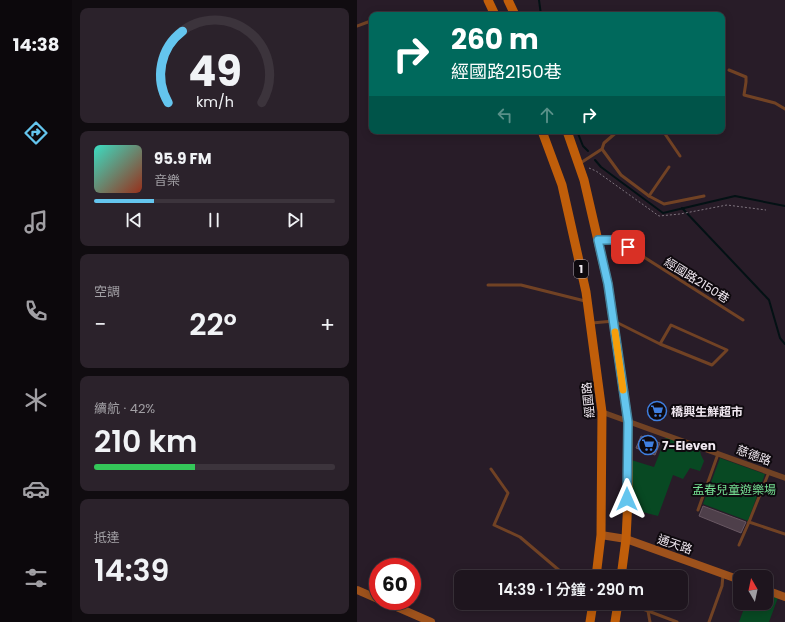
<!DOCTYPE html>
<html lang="zh-TW">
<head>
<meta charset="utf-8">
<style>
	body { margin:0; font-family:Poppins,"Noto Sans TC",sans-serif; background:#2b222b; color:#f1f3f6; height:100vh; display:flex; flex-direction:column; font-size:15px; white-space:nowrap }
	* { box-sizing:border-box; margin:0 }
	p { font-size:13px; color:#a19fa4 }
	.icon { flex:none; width:22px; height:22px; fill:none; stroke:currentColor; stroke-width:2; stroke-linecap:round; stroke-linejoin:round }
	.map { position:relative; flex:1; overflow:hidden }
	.side { display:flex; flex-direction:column; gap:8px; padding:8px; background:#100c10; width:285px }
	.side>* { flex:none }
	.top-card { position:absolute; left:12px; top:12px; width:356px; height:122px; border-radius:8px; box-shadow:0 2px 10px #0003,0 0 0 1px #3c343c; background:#00695c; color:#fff; overflow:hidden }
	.needle { width:26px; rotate:351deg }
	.fabs { position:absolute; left:376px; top:570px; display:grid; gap:8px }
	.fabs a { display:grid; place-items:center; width:40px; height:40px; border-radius:8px; background:#1e151e; box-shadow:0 2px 10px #0003,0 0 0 1px #3c343c; font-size:20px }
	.speed { position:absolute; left:12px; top:558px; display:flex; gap:8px; font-size:20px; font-weight:700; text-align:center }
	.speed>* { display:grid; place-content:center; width:52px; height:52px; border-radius:50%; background:#1e151e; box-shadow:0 2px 10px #0003,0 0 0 1px #3c343c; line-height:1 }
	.speed .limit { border:6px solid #d22; background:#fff; color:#111 }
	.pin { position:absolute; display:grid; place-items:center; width:34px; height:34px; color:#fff; margin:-17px; border-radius:8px; box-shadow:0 2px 6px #0006 }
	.me { position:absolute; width:44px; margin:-22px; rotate:0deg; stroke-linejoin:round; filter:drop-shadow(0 0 3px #0008) }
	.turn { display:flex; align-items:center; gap:14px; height:84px; padding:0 16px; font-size:18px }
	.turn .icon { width:52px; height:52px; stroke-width:2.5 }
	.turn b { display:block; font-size:28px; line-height:34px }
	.lanes { display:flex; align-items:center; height:38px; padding:0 16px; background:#0003; justify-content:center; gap:20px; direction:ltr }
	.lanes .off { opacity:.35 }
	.big { font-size:30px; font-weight:600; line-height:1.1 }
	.side .widget { flex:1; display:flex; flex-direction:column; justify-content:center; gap:6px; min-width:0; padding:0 14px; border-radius:8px; background:#2b222b }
	.side .dial { align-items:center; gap:0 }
	.dial svg { height:104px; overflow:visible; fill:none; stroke:#3c343c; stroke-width:7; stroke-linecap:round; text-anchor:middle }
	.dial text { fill:#f1f3f6; stroke:none }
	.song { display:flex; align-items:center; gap:12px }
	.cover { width:48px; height:48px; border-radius:6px; background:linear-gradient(135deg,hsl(170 70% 55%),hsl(10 70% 35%)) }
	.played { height:4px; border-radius:2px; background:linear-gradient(90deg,#64c5ee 25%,#3c343c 25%) }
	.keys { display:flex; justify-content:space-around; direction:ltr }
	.heat { display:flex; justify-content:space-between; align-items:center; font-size:22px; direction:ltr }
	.charge { height:6px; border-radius:3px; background:linear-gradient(90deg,#34c759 42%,#3c343c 0) }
	.trip { position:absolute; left:97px; top:570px; width:234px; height:40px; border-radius:8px; background:#1e151e; box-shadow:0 2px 10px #0003,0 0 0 1px #3c343c; font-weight:600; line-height:40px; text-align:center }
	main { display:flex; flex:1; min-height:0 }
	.dock { display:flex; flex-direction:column; width:72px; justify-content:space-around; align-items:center; background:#0c080c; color:#a19fa4 }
	.dock .icon { width:28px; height:28px }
	.dock .on { color:#64c5ee }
	.dock b { font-size:18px; color:#f1f3f6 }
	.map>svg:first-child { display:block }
	.green { fill:#084923 }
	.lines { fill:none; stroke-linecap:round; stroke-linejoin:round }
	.stream { stroke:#031114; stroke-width:2 }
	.building { fill:#4e3f4a; stroke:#685762 }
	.path { stroke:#7e747e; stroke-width:1; stroke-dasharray:2 2; stroke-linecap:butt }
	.lane { stroke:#714224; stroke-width:3 }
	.street { stroke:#714224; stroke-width:5.5 }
	.secondary { stroke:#9e521c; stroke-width:8 }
	.primary { stroke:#c05e0a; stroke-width:9 }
	.route-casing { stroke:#41809b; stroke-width:10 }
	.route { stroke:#64c5ee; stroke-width:7 }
	.slow { stroke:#f59e0b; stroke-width:7 }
	.labels { text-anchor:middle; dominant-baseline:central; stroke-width:4; stroke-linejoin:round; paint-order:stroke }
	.shield { fill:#0e090e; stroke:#aca5ac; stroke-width:1 }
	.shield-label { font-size:11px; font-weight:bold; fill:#f0e8f0 }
	.street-label { font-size:12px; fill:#f0e8f0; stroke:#0e090e }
	.poi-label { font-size:12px; font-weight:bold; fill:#f0e8f0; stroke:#0e090e; text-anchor:start }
	.park-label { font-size:12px; fill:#74de92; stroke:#0e090e }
</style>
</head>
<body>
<main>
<nav class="dock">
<b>14:38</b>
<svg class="icon on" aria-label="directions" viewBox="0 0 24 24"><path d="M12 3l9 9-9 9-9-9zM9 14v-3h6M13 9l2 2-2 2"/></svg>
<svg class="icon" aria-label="music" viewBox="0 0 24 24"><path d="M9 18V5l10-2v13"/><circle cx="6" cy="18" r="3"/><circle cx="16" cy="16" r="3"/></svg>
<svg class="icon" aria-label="phone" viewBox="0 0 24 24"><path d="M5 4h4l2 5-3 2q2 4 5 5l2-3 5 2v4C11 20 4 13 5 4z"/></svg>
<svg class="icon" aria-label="climate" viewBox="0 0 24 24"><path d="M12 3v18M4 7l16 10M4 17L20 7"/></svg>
<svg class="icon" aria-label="car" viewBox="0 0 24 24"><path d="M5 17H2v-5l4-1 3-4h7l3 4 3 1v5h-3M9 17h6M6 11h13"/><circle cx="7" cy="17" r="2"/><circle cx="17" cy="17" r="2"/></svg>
<svg class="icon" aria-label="filters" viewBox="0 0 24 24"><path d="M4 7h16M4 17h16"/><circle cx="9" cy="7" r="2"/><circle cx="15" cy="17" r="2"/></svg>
</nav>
<section class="side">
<div class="widget dial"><svg viewBox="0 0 100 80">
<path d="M14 69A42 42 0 1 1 86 69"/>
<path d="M14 69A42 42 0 0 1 25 14" stroke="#64c5ee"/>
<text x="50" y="56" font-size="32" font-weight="700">49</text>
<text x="50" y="72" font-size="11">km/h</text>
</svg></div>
<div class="widget">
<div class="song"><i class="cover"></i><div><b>95.9 FM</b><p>音樂</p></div></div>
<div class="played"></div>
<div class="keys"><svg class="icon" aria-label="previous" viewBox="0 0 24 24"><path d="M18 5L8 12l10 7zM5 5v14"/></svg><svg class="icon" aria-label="pause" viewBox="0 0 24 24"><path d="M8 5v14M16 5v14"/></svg><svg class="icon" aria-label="next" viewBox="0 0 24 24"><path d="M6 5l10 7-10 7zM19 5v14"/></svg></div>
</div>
<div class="widget"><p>空調</p>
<div class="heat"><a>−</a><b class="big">22°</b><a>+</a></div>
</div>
<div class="widget"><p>續航 · 42%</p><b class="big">210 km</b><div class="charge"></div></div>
<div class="widget"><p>抵達</p><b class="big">14:39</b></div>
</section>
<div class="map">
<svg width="428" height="622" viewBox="0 0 428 622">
	<rect width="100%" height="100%" fill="#281c28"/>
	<g class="green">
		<path d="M310 435 342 447 344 455 347 461 343 471 333 468 326 479 316 475 301 516 270 508 271 459 297 467Z"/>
		<path d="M363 458 408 474 391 521 346 504Z"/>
		<path d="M409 590 422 595 412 622H382L389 603H409Z"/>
	</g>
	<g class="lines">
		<g class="stream">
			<path d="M182 0 184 15"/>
			<path d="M220 131 226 146 231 151"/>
			<path d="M238 160 244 167 306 213 378 196 428 206"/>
			<path d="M325 208 412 300 423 338 428 344"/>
		</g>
	</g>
	<g class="building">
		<path d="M284 436 303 443 298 455 279 448Z"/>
		<path d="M346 506 389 522 384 533 342 516Z"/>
	</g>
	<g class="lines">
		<path class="path" d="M232 168 239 171 302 216 323 214 370 205 409 210"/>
		<g class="lane">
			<path d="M0 26 11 22H15"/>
			<path d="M372 70 389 77V82L387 95 418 103 428 109"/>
			<path d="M306 131 323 156"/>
			<path d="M245 149 264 175 292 196 307 204 347 196"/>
			<path d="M222 164 245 149 247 143 261 131"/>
			<path d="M292 196 312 167"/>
			<path d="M243 240H260L386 320"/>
			<path d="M131 285H164L228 301"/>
			<path d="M235 323 257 321 303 344 355 365 370 350 314 325 303 344"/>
			<path d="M134 469 151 493 137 525 163 537 210 577"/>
			<path d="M412 472 392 522 428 534"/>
			<path d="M341 510 361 454"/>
			<path d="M382 545 392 522"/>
			<path d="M270 603 320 622"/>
			<path d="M291 611 293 622"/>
			<path d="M352 622 365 586 366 575"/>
		</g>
		<path class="street" d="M245 412 428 478"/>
		<g class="secondary">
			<path d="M244 535 269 539 383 580"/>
			<path d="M0 590 21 599"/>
			<path d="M409 590 428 597"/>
			<path d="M26 601 74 622"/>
		</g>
		<g class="primary">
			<path d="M131 0 138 15"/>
			<path d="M151 0 158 15"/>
			<path d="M185 131 205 185 229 292 245 412 244 535 239 577"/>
			<path d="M210 131 227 180 251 284 271 422V499L269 539 264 577"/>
			<path d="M233 622 236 603"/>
			<path d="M258 622 261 603"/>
		</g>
	</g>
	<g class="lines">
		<defs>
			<path id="route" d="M270 499 271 422 251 284 241 240H260L271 247"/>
		</defs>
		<use href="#route" class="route-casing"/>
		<use href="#route" class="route"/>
		<path class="slow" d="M258 332 266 390"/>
	</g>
	<defs>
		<symbol id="supermarket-ring" viewBox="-11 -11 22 22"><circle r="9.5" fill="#0e090e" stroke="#3f7fe0" stroke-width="1.5"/><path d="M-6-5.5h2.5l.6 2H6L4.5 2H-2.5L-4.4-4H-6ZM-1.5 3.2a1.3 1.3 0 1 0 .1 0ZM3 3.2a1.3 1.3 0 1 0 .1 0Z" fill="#3f7fe0"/></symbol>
	</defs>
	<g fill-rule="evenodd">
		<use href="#supermarket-ring" x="289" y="400" width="22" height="22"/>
		<use href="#supermarket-ring" x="280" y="434" width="22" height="22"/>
	</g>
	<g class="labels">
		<rect class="shield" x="217" y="260" width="14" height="18" rx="3"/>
		<g class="shield-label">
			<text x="224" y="269">1</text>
		</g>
		<g class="street-label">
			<text transform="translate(340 280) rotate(32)">經國路2150巷</text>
			<text transform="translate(231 400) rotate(-96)">經國路</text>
			<text transform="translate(397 455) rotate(20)">慈德路</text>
			<text transform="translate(318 544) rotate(19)">通天路</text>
		</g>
		<g class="poi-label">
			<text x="314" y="411">橋興生鮮超市</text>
			<text x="305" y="445">7-Eleven</text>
		</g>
		<g class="park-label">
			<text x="377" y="489">孟春兒童遊樂場</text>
		</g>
	</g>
</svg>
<div class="fabs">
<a><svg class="needle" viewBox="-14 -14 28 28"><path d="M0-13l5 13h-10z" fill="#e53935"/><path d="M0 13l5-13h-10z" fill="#a19fa4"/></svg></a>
</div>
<div class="speed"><div class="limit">60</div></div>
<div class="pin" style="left:271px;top:247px;background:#d93025"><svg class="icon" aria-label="arrive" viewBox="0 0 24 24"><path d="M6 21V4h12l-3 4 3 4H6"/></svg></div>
<svg class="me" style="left:270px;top:499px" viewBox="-20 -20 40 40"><path d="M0-17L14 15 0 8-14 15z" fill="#64c5ee" stroke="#fff" stroke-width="4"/></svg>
<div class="trip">14:39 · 1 分鐘 · 290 m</div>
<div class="top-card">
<div class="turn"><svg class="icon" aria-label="right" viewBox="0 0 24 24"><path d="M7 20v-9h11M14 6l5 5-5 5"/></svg><div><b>260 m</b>經國路2150巷</div></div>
<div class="lanes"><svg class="icon off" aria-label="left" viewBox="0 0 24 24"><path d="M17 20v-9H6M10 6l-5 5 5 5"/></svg><svg class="icon off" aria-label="ahead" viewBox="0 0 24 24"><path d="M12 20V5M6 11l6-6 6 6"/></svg><svg class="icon" aria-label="right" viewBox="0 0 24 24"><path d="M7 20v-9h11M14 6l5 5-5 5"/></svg></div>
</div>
</div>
</main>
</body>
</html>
